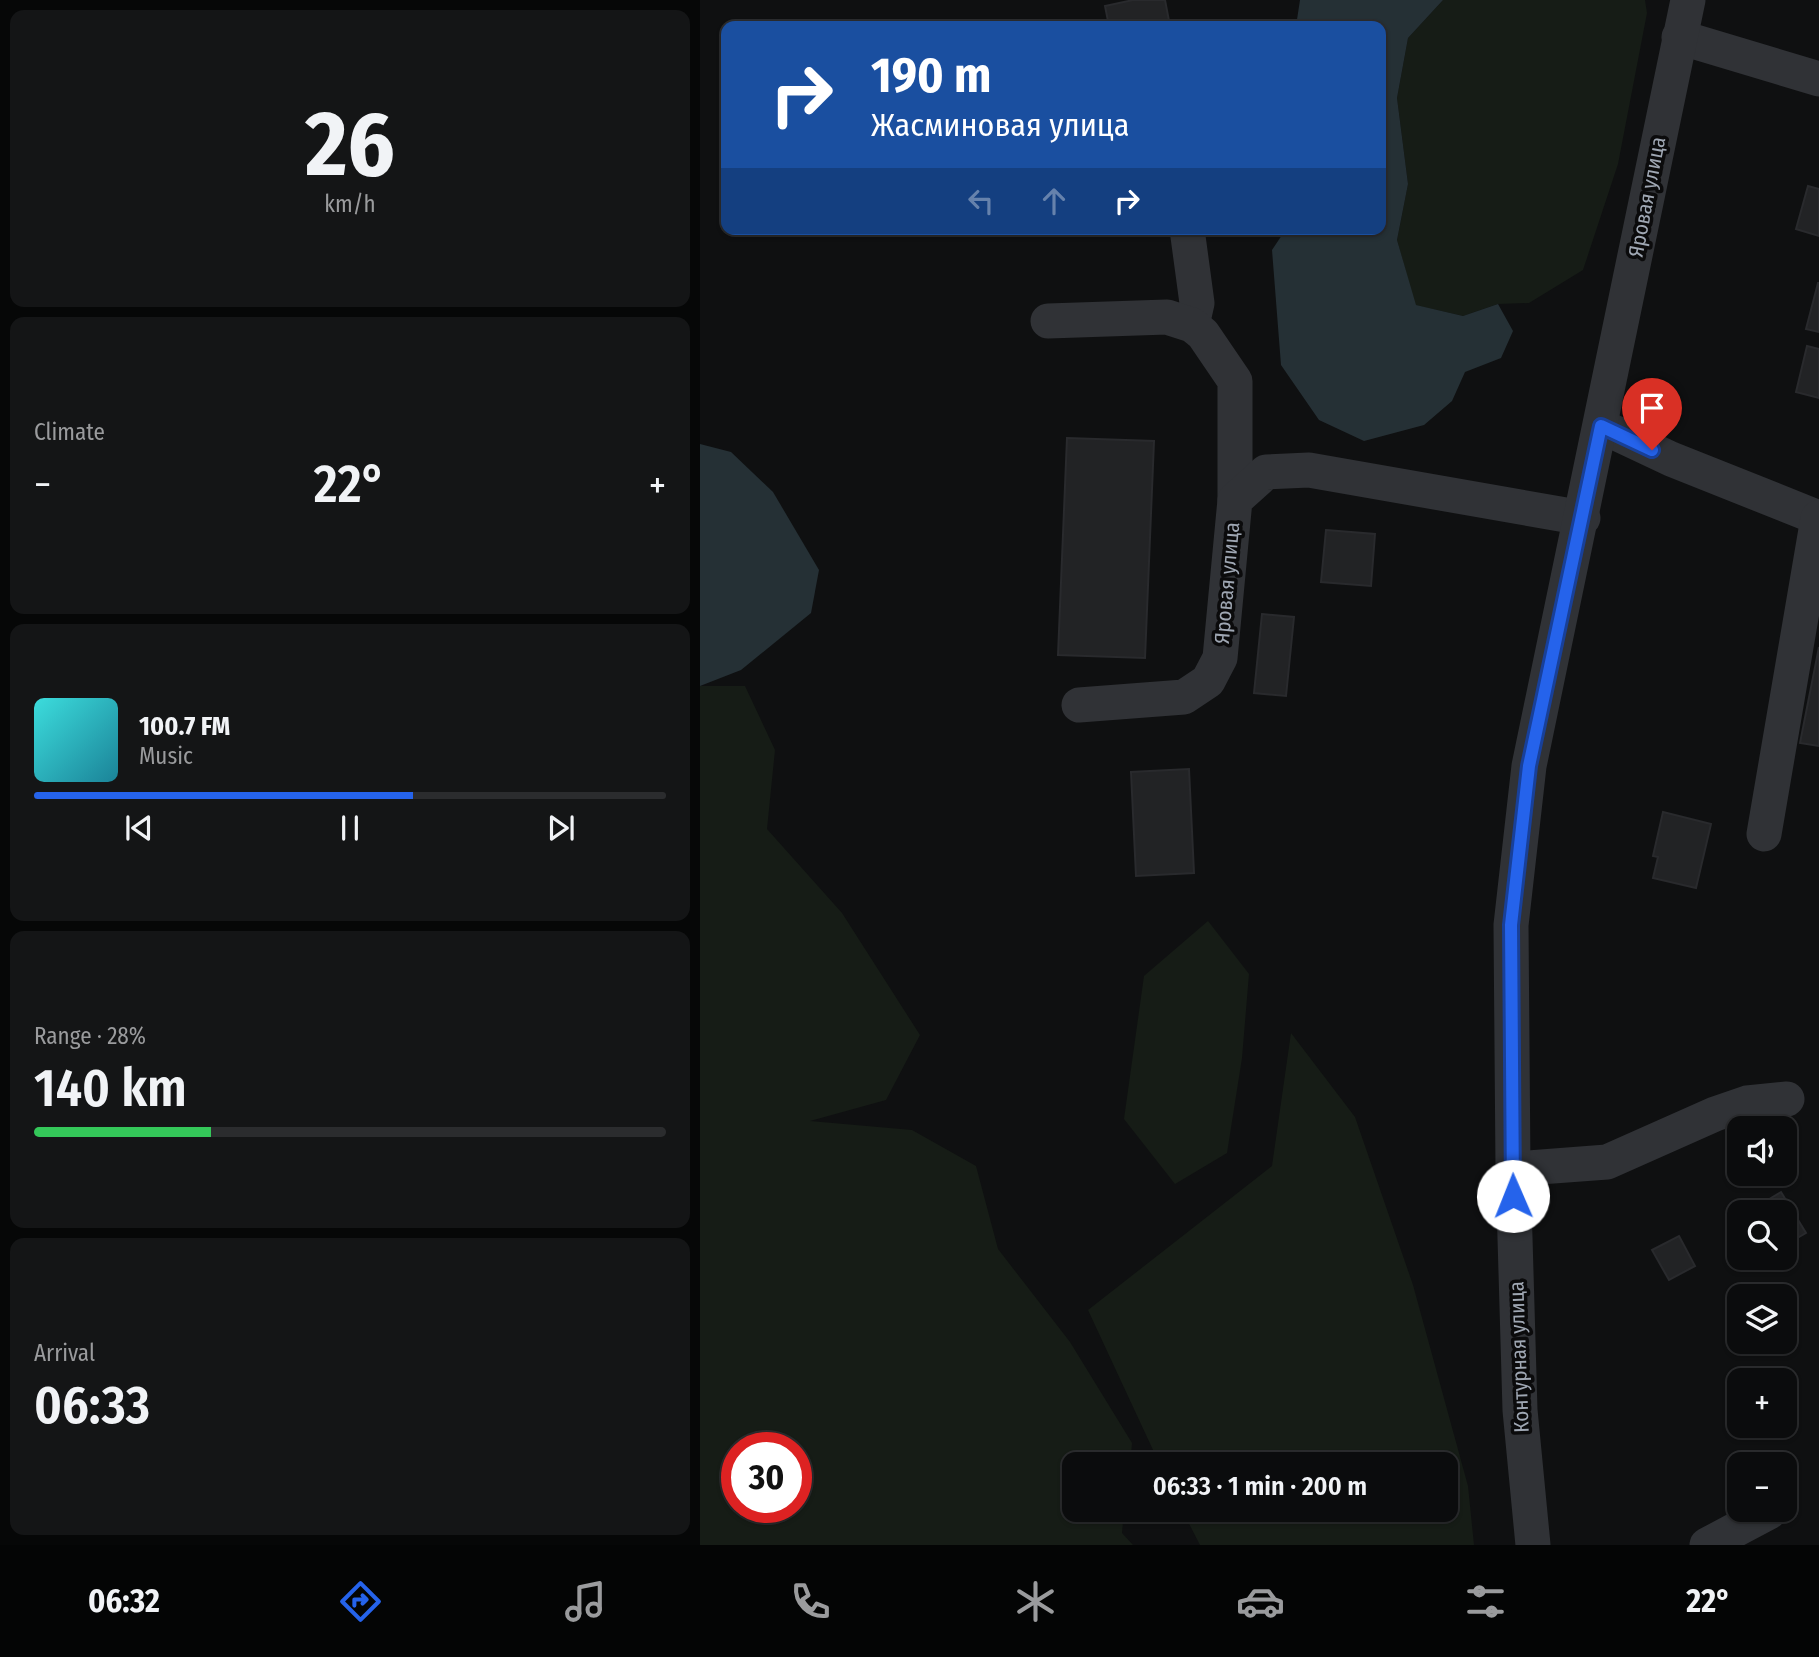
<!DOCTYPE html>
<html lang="en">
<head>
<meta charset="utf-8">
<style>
	body { margin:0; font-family:"Fira Sans Condensed",sans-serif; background:#141516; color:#f1f3f6; height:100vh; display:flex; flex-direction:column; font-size:26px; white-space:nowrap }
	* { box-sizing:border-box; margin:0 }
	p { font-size:23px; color:#9a9b9d }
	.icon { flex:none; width:38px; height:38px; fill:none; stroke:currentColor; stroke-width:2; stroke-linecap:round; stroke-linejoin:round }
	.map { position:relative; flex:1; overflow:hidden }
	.side { display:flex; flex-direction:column; gap:10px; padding:10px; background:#060707; width:700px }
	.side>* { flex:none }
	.banner { position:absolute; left:21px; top:21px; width:665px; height:214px; border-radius:14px; box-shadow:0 2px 5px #0004,0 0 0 2px #2b2c2e; background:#1a4fa0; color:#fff; overflow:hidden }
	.controls { position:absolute; left:1027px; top:1116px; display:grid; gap:14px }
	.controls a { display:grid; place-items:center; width:70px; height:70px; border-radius:14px; background:#0b0c0d; box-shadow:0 2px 5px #0004,0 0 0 2px #2b2c2e; font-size:35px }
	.speed { position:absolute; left:21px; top:1432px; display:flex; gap:14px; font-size:35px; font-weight:700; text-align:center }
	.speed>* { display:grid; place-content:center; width:91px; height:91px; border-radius:50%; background:#0b0c0d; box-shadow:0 2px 5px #0004,0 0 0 2px #2b2c2e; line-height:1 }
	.speed .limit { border:10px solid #d22; background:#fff; color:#111 }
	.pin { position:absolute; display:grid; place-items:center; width:60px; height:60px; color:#fff; margin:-72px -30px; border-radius:50% 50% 50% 0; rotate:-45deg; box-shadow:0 0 7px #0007 }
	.pin .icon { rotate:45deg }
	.me { position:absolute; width:77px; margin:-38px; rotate:359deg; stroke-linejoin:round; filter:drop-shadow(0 0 5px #0008) }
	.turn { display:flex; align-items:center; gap:24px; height:147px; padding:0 35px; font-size:32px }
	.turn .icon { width:91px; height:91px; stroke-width:2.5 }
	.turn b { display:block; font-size:49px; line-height:60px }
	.lanes { display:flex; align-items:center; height:66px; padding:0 35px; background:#0003; justify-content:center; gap:35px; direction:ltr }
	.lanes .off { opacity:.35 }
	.big { font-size:52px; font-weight:600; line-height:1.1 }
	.side .tile { flex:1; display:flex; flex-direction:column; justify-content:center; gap:10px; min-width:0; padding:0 24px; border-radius:14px; background:#141516 }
	.side .dial { align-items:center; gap:0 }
	.dial b { font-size:91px; line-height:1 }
	.song { display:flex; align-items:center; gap:21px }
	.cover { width:84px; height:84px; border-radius:10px; background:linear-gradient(135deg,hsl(180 70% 55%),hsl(190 70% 35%)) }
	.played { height:7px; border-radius:4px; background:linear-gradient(90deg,#2563eb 60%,#2b2c2e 60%) }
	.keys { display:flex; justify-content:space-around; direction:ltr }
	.heat { display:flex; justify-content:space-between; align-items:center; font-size:38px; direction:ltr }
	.charge { height:10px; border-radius:5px; background:linear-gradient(90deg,#34c759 28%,#2b2c2e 0) }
	.trip { position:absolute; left:362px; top:1452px; width:396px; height:70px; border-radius:14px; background:#0b0c0d; box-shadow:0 2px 5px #0004,0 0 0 2px #2b2c2e; font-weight:600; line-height:70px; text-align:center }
	.tab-bar { display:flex; height:112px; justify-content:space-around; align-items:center; background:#040505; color:#9a9b9d }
	.tab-bar .icon { width:49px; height:49px }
	.tab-bar .on { color:#2563eb }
	.tab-bar b { font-size:32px; color:#f1f3f6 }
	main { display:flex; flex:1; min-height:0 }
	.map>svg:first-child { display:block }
	.green { fill:#161c16; fill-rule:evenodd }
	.water { fill:#253035 }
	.building { fill:#222325; stroke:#292a2d; stroke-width:2 }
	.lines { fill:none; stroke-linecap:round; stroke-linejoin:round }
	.minor { stroke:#303236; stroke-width:35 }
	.route-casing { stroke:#184099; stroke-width:18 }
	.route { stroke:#2563eb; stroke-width:12 }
	.labels { text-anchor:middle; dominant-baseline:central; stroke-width:7; stroke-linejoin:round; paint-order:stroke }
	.street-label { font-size:21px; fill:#9fa7b3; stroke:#0b0b0c }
</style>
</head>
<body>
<main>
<section class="side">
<div class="tile dial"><b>26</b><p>km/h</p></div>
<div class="tile"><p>Climate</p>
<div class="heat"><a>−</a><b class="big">22°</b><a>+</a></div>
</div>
<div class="tile">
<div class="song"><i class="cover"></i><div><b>100.7 FM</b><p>Music</p></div></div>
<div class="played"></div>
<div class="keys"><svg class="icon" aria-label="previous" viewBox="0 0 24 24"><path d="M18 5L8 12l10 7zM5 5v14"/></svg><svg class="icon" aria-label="pause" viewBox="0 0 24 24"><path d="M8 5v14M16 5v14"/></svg><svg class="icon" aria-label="next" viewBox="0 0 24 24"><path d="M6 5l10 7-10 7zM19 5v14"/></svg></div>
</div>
<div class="tile"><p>Range · 28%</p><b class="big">140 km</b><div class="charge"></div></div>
<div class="tile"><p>Arrival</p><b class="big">06:33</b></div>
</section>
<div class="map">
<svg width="1119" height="1545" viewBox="0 0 1119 1545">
	<rect width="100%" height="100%" fill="#0f1011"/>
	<g class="green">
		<path d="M743 0H945L947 13 918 164 883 270 829 303 798 304 763 316 715 305 697 240 708 184 697 98 708 38Z"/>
		<path d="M0 686H45L75 750 67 829 142 913 220 1035 186 1100 110 1121 212 1130 276 1166 298 1249 370 1342 432 1443 430 1465H374V1510H424L422 1533 433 1545H0ZM37 1447H96V1507H37Z"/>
		<path d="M508 921 549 974 542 1058 527 1153 475 1184 424 1119 444 976Z"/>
		<path d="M591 1033 655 1117 713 1285 768 1486 774 1545H500L482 1510H746V1465H460L388 1310 572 1166Z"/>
	</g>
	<g class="water">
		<path d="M600 0H743L708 38 697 98 708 184 697 240 716 305 763 316 798 304 813 331 801 358 765 372 752 401 724 425 664 441 619 420 581 365 572 250 586 229H681V26H596Z"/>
		<path d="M0 444 31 452 73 492 119 570 111 613 41 670 0 686Z"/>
	</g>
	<g class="building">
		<path d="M433 0H465L470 26H409L405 6Z"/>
		<path d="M1108 186 1119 189V236L1096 229Z"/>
		<path d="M1118 283H1119V332L1106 329Z"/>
		<path d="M1107 346 1119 349V398L1096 392Z"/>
		<path d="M367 438 454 441 445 658 358 655Z"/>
		<path d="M626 530 675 534 671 586 621 582Z"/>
		<path d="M562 614 594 617 586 696 554 693Z"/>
		<path d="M1119 647V746L1100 743Z"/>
		<path d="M489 769 494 873 436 876 431 772Z"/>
		<path d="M963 812 1011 824 996 888 953 878 958 857 953 856Z"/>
		<path d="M1081 1192 1106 1233 1085 1245V1213H1046Z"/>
		<path d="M1040 1217V1240L1030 1223Z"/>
		<path d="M979 1236 995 1266 969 1280 952 1250Z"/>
	</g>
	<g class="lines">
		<g class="minor">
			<path d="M979 37 1119 79"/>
			<path d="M487 229 497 303 492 325"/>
			<path d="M348 321 467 317 492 325 503 334 535 381V500"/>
			<path d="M901 426 971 459 1119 518"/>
			<path d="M379 705 484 697 508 681 520 658 535 500 566 472 609 470 883 518"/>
			<path d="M1064 834 1118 518"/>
			<path d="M813 1169 907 1162 1015 1114 1047 1103 1087 1099"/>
			<path d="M833 1545 820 1410 813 1169 811 925 829 766 988 0"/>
			<path d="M1007 1545 1069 1512"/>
		</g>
	</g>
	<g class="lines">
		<defs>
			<path id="route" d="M813 1196 811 925 829 766 901 426 952 450"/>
		</defs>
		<use href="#route" class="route-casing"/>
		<use href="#route" class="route"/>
	</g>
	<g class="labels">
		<g class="street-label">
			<text transform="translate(947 197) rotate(-79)">Яровая улица</text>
			<text transform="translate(527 583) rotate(-85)">Яровая улица</text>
			<text transform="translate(819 1357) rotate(-92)">Контурная улица</text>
		</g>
	</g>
</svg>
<div class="controls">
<a><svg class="icon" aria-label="sound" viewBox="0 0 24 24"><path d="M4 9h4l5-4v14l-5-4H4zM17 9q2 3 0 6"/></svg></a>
<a><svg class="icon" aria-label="search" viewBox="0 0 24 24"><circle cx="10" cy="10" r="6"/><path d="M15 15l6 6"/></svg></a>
<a><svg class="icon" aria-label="layers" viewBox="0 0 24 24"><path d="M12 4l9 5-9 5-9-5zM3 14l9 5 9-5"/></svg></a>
<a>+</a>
<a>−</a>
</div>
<div class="speed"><div class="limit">30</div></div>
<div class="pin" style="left:952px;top:450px;background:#d93025"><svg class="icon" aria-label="arrive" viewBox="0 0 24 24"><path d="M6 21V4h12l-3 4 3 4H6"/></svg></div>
<svg class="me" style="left:813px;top:1196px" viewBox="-20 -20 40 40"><circle r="19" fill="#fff"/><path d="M0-13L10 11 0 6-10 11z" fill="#2563eb"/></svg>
<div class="trip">06:33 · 1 min · 200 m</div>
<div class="banner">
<div class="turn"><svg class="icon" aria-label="right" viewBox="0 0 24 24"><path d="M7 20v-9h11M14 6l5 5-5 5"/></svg><div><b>190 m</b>Жасминовая улица</div></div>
<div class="lanes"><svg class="icon off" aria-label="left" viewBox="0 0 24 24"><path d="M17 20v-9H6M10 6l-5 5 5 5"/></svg><svg class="icon off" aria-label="ahead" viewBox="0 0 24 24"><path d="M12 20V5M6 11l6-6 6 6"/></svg><svg class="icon" aria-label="right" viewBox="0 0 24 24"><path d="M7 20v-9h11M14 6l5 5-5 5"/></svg></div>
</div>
</div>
</main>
<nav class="tab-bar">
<b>06:32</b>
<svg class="icon on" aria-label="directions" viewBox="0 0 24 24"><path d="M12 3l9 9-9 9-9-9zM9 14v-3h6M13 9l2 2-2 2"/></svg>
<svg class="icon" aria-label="music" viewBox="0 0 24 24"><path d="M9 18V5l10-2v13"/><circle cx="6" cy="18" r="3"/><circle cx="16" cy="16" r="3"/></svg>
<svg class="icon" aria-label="phone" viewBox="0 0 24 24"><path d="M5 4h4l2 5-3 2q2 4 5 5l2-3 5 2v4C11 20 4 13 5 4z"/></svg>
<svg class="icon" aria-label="climate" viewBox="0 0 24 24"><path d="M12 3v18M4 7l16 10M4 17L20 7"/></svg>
<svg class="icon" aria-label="car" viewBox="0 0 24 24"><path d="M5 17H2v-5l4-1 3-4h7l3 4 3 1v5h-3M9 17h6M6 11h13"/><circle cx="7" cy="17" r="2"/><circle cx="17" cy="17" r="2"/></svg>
<svg class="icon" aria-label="filters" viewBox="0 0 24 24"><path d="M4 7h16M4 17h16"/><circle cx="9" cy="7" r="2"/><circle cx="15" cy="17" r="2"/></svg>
<b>22°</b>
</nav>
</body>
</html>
